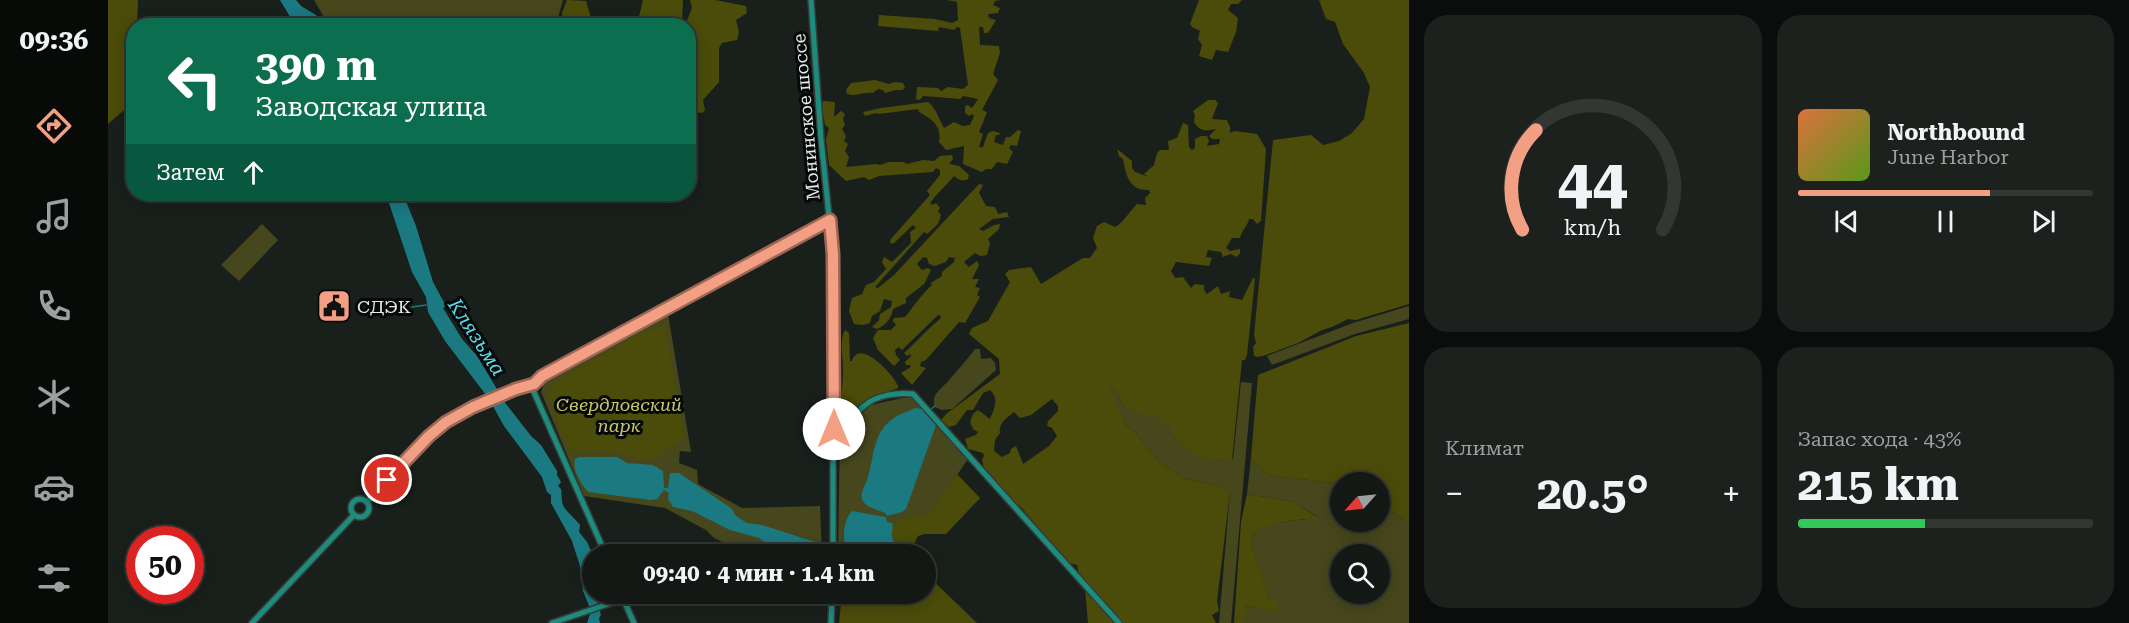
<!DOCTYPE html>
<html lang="ru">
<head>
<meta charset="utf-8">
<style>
	body { margin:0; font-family:"Roboto Serif",serif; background:#1c211e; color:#f1f3f6; height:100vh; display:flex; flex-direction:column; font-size:22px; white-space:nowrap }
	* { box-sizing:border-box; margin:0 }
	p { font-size:20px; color:#9da0a0 }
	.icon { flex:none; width:33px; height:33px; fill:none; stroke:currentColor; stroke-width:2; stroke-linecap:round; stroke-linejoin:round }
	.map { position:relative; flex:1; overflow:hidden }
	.drawer { display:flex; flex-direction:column; gap:15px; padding:15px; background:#0a0d0c; width:720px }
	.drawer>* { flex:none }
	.top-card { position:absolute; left:18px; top:18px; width:570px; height:183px; border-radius:24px; box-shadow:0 3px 15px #0003,0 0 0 2px #323734; background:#0b6e4f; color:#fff; overflow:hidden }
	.needle { width:39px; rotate:243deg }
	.fabs { position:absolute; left:1222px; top:472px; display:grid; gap:12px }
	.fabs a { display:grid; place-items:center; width:60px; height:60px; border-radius:50%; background:#131815; box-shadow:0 3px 15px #0003,0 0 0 2px #323734; font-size:30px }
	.speed { position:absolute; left:18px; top:526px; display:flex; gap:12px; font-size:30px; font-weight:700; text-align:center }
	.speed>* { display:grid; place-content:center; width:78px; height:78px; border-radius:50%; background:#131815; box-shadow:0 3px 15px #0003,0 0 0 2px #323734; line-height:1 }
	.speed .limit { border:9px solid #d22; background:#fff; color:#111 }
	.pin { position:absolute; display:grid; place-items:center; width:51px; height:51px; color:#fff; margin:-26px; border:3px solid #fff; border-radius:50%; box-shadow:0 2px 6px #0007 }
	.me { position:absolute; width:66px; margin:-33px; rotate:0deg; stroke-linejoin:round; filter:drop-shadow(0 0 4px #0008) }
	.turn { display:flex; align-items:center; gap:21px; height:126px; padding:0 30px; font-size:27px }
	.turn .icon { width:78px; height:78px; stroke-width:2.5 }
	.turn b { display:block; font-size:42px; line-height:51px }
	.then { display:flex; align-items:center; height:57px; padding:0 30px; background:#0003; gap:12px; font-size:22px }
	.big { font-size:45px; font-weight:700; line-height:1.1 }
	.drawer .widget { flex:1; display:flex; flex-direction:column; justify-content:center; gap:9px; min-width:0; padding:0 21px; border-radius:24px; background:#1c211e }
	.drawer .dial { align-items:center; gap:0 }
	.dial svg { height:156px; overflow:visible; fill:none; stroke:#323734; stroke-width:7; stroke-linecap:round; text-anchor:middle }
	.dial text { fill:#f1f3f6; stroke:none }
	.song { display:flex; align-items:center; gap:18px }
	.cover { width:72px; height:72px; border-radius:9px; background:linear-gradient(135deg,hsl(20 70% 55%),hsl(90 70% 35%)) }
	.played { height:6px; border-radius:3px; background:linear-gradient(90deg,#f39f83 65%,#323734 65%) }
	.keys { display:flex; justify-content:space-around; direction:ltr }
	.heat { display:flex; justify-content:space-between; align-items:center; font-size:33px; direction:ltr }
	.charge { height:9px; border-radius:4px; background:linear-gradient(90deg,#34c759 43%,#323734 0) }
	.drawer .tiles { flex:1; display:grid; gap:15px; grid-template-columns:repeat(2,1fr) }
	.trip { position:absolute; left:474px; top:544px; width:354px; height:60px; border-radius:30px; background:#131815; box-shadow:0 3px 15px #0003,0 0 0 2px #323734; font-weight:700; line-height:60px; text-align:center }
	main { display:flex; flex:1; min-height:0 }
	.dock { display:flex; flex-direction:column; width:108px; justify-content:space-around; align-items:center; background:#080a08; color:#9da0a0 }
	.dock .icon { width:42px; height:42px }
	.dock .active { color:#f39f83 }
	.dock b { font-size:27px; color:#f1f3f6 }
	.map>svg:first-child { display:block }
	.green { fill:#46471c; fill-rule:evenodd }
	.forest { fill:#4b4c09; fill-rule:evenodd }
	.water { fill:#1b7982 }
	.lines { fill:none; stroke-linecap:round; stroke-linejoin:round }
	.stream { stroke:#1b7982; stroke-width:1.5 }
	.secondary-casing { stroke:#363c39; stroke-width:8 }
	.secondary { stroke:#1c8c7d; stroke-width:5 }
	.route-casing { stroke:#9e6755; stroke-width:15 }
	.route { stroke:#f39f83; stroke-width:10 }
	.labels { text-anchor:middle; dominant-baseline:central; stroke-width:6; stroke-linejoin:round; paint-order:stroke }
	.street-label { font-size:18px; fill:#e6ebe8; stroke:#060907 }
	.poi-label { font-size:18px; fill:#e6ebe8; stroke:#060907; text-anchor:start }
	.park-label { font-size:18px; font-style:italic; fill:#c6c96f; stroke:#060907 }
	.water-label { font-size:20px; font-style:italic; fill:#5cdce9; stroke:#060907 }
</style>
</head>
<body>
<main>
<nav class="dock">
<b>09:36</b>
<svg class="icon active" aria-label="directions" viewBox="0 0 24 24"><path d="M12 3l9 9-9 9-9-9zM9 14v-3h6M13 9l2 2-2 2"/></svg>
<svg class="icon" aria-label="music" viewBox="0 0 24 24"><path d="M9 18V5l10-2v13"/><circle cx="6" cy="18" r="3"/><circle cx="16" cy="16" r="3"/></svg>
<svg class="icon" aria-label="phone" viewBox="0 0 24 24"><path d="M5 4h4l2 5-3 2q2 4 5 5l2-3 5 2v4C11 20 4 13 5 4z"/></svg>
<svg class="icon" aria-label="climate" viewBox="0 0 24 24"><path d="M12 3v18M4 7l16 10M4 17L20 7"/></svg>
<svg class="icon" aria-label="car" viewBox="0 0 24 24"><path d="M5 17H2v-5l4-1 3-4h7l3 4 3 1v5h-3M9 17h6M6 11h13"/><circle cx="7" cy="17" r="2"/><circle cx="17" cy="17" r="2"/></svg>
<svg class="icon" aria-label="filters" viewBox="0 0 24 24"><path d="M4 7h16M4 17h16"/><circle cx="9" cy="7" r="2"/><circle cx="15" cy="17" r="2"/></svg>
</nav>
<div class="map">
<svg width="1301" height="623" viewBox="0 0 1301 623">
	<rect width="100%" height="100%" fill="#19201c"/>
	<g class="green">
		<path d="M206 0H455L448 25H414L412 22 369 26H221Z"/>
		<path d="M154 224 170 240 131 281 113 265Z"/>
		<path d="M1301 306V319L1247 334 1164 365 1159 356 1245 323Z"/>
		<path d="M560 314 583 452 572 451 571 463 589 470 590 484 634 508 712 506 714 555H642L606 538 598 530 557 508 476 496 433 392 436 383Z"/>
		<path d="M867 349H872L873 359 883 358 887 363 888 370 844 409 834 410 827 407C822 394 835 388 842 379 850 369 859 360 867 349Z"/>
		<path d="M998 378 1008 391 1016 407 1053 414 1052 423H1059L1063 427 1067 438 1111 460 1125 459 1133 382 1144 383 1123 623H1111L1122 492 1114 487 1075 478 1050 461 1028 433 1017 425 1007 404Z"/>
		<path d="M794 398H807L860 459 795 554 775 555 758 552 750 555H730L732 433 763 405Z"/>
		<path d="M1143 458 1160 475 1233 484V522H1272V503L1301 523V623H1136V606L1171 611 1160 600C1159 577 1144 560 1143 537 1157 519 1190 522 1210 517L1186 502 1139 494ZM1233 555H1272V594H1233Z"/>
	</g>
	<g class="forest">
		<path d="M0 0H30L29 25 26 26 23 104 0 124Z"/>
		<path d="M459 0 478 1 485 25H455L454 13Z"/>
		<path d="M535 0H575L574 21 576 24 578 23 584 8 582 0H607L638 6 639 13 628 20 631 32 629 40 614 43 611 48V82L595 100 597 110 594 113 587 112 581 107 580 26 529 25Z"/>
		<path d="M839 0H893L887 1 885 5 892 8 890 13 880 14 881 18 888 20 880 33H876L875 27H871L872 45 891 46 892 53 885 74 890 80 874 110 879 112 871 132 875 134 871 147H875L880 133 885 131 892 133 891 135H888L886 142 895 145 898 137H902L910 130 913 131 909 146 903 145 901 148 905 152 899 164 889 162 884 169H878L874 172 855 164 856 146 838 150 831 142C834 126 824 119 811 112L810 109 771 114 768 113 757 116 755 112 773 108 820 102C828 108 831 119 836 128L846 122 855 126 862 125 866 116 864 114 861 116 857 113V106L860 105 864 108 870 99 855 96 852 99 815 96 812 100 808 99 809 87 830 88 833 91 840 87 855 89 860 85 852 28 849 27 846 30 831 27 830 31 770 26 771 15 827 19 844 23 850 20 849 2Z"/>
		<path d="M1091 0H1134L1130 4H1123L1120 10 1130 18 1128 32 1120 52 1108 50 1104 60 1091 56 1094 45 1090 39 1092 31 1084 27 1082 24Z"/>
		<path d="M1211 0H1301V304L1248 320 1240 319 1224 327 1214 330 1190 343 1155 356 1148 357 1146 355 1145 347 1148 343 1146 335 1165 140 1203 135 1215 145 1231 141 1244 133 1256 119 1262 87 1256 73 1235 44 1227 22 1218 19Z"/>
		<path d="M767 80 781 84 786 82 795 83 797 88 794 90H788L777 93 775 90 770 89 765 93C755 92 748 97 739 94L738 90 743 83Z"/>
		<path d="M1100 100H1107L1110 103 1104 119 1119 120 1122 127V133L1127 131 1149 134 1158 149 1153 221 1149 224 1145 219H1141C1139 227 1134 230 1132 238H1124L1118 248 1122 251 1132 249V253L1129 257 1123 254 1115 257 1113 252 1100 250 1098 257 1104 258 1101 266 1068 262 1063 271 1067 278 1075 277 1083 288 1087 284 1096 285V290L1099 294 1110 286 1113 294 1122 291 1121 297 1134 300 1145 278 1147 279 1139 355 1137 360H1134L1124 460C1103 460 1082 458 1068 439 1064 434 1064 428 1059 423H1051L1053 414 1040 417 1016 407 1008 391 999 381 1017 425 1028 433 1050 461 1075 478 1114 487 1122 492 1109 601 1111 611 1104 615 1108 623H1014L971 574 969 565 959 562 912 506 906 502 876 469 874 460 876 456 875 453 860 449 857 439 868 435 870 432 865 429 862 422 865 414 870 410 882 419C886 409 892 399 882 390L875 393 865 410H859L848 425 841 427 833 420 838 414 892 374 891 359 861 334 864 328 880 321 902 282 897 274 901 270 923 267 933 284 975 258H982L989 248 985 238 989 226 996 222 1007 227C1013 225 1023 210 1029 204L1038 205 1037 198 1042 193 1041 190C1021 191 1018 175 1015 159L1011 156 1009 149 1024 161V168L1027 172 1041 177 1036 174 1046 165 1049 153 1052 150H1061L1060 141 1069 138 1075 123 1080 125 1081 147 1084 150 1087 148V139L1093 136H1099L1101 141 1099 146 1111 144 1112 139H1104L1101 136 1108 129C1098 131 1092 132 1086 122L1087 115 1085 111ZM944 399 950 406V411L940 421 939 426 944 428 949 436 941 446 915 464 908 446 903 449 902 453 894 457 886 451 887 440 892 433C890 423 899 418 906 412L912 418 923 415Z"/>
		<path d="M716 101 727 102 726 117 733 111 737 114 735 119 737 125 734 129 738 136 736 141 740 144 737 151 741 157 738 167 768 164 772 165 781 162H796L799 164 815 160 826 161 832 156 844 155 845 159 841 164 851 166 861 175 860 179C854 182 851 180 846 176 838 186 829 193 822 203L825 205 828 203 832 208 830 211 833 215 830 224 819 234 816 232 767 287 770 288 786 275 871 184 875 185 871 193 878 206 887 207 890 214 899 212 901 217 885 219 871 229 875 231 886 225 892 224 891 229 880 239 882 243 879 255 872 256 867 253 856 262 861 267 869 261 871 265 864 279H871L867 287 872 288 869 295 872 297 857 323 851 322 818 360 813 362 812 366 818 368 804 385 793 373 803 367 802 365H798L797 362 803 356V354L799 356 796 353C809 342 818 330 832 319L833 316 830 315 794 350 791 347 787 350 788 355 792 360 786 366 770 350 765 338 770 330H783L788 325 785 321 786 318 797 317C806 306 813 295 824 285L823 283 834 276V272L846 262 847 258 841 257 838 262 827 266 821 264 819 258 815 257 809 264 814 270 820 268 823 270 816 284 798 298V303L785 309C783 319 778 325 769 329L764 327 771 320 772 314 783 307 784 301 776 299 772 311 764 316 762 323 755 325 746 324 741 311 744 298 754 294 758 285 766 282 778 269 774 262 776 257 784 262 803 243 802 232 808 228 805 225 786 243 783 244 782 240 822 195 819 191 832 175V170L828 168 825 172 771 176 761 180 756 177 738 181 721 165 718 139 721 128 717 125 713 103Z"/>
		<path d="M1301 323V523L1272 503V483L1233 484 1160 475 1143 458 1150 375 1248 336Z"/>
		<path d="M557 325 576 438 542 461 502 451 465 452 456 440 440 397 446 382 531 334Z"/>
		<path d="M737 330 741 333 742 361H744C751 337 786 375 790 386V388L758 400 739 419 736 420 732 416C733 400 735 384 735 368 735 356 731 341 737 330Z"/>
		<path d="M849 474 872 498 838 534H817L810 536 806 544 810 555H797L783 533C785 516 807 518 821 515Z"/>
		<path d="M1139 494 1186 502 1211 518C1191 520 1155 521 1143 537 1144 559 1159 577 1160 599L1169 600 1171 612 1137 606 1136 623H1126L1133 522Z"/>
		<path d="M818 574 869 623H731L734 594H818Z"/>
		<path d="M977 587 1009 623H980Z"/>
	</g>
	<g class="water">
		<path d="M172 0H188L193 6 208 15 211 25H187Z"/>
		<path d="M278 194H295L308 226 325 282 338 306 335 308 354 339 369 356 398 404 423 436 433 445 449 471V475L453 482 450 486 453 489C454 494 453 500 455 505 458 512 467 518 472 525L471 532 479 542 485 555 484 594H491L489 601 493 615 491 618 492 623H479L483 611 475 591 472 566 464 541 443 503V495L439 492 434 477 396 426 381 399 337 341 320 312 318 297 304 272Z"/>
		<path d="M807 408 815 409 828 425 798 509 794 512 779 516 777 513C771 510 756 507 754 499 752 492 758 484 760 477 766 457 765 435 782 421 788 415 799 412 807 408Z"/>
		<path d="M472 457H509L519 463 545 465 555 471 556 488H560L562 473H571L623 508 628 516 639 523 654 525 710 543H658L651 538 622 530 584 511 565 507 560 499 561 493 556 490 549 499 543 500 480 492C473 484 464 470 467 459Z"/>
		<path d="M744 511 778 517 779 522 784 523C786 529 783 532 784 537 786 544 790 547 790 555H775L764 551 741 553C733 542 735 520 744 511Z"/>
	</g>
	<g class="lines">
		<g class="stream">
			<path d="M304 307 318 305"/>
			<path d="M822 410 827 406"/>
			<path d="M710 543 721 544"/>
			<path d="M729 544 737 545"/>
		</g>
		<defs>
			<g id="secondary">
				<path d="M703 0 713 139 725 254V555"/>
				<path d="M426 384 434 376 485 347 722 220"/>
				<path d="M426 384 425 390 498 555"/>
				<path d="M726 429C739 424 745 415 756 406 768 395 790 392 805 394L1011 623"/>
				<circle cx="252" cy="508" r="9"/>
				<path d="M259 502C283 475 307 444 337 423 360 405 397 392 426 384"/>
				<path d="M513 594 526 623"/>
				<path d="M144 623 246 515"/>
				<path d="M444 623 515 599"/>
				<path d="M723 623 724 594"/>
			</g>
		</defs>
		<use href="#secondary" class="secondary-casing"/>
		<use href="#secondary" class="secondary"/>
	</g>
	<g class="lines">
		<defs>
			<path id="route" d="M279 480 321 436 338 422 365 407 408 389 426 384 434 376 722 220 725 254 726 429"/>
		</defs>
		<use href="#route" class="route-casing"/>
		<use href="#route" class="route"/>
	</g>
	<defs>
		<symbol id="civic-square" viewBox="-11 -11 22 22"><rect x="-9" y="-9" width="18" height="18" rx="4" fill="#f39f83" stroke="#060907"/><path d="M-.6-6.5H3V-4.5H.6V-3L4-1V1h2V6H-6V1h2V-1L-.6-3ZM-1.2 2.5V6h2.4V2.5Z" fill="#111"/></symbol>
	</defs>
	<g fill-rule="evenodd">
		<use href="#civic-square" x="207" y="287" width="38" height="38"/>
	</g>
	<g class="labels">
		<g class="street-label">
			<text transform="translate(698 117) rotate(-95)">Монинское шоссе</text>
		</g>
		<g class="poi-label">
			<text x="249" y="306">СДЭК</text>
		</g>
		<g class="park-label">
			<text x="511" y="404">Свердловский<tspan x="511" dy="21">парк</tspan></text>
		</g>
		<g class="water-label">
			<text transform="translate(369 337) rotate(57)">Клязьма</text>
		</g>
	</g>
</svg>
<div class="fabs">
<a><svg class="needle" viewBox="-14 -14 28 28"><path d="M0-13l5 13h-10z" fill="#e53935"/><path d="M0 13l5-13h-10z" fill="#9da0a0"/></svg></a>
<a><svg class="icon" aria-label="search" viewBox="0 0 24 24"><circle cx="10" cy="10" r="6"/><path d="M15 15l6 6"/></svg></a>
</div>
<div class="speed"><div class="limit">50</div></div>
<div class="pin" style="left:279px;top:480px;background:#d93025"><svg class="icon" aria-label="arrive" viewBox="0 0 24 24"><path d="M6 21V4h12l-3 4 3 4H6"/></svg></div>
<svg class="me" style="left:726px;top:429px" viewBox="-20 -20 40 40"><circle r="19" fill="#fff"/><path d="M0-13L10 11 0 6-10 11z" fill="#f39f83"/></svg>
<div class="trip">09:40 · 4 мин · 1.4 km</div>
<div class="top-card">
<div class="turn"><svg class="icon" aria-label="left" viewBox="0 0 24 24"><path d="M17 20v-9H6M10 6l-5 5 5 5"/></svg><div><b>390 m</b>Заводская улица</div></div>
<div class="then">Затем<svg class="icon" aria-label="ahead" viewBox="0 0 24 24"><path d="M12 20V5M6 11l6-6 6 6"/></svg></div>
</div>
</div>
<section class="drawer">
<div class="tiles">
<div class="widget dial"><svg viewBox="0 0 100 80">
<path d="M14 69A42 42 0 1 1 86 69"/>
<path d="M14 69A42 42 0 0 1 21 18" stroke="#f39f83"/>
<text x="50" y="56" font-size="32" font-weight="700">44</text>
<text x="50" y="72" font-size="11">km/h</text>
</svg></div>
<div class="widget">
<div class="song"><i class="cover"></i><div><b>Northbound</b><p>June Harbor</p></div></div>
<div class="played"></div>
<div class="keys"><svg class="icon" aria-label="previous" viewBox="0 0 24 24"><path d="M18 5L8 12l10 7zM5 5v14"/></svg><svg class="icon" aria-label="pause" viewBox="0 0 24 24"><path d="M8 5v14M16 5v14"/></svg><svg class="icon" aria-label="next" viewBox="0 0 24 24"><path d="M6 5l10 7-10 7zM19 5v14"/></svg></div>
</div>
<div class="widget"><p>Климат</p>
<div class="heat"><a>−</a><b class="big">20.5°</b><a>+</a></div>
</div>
<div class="widget"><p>Запас хода · 43%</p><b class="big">215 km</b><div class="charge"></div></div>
</div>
</section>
</main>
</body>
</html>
